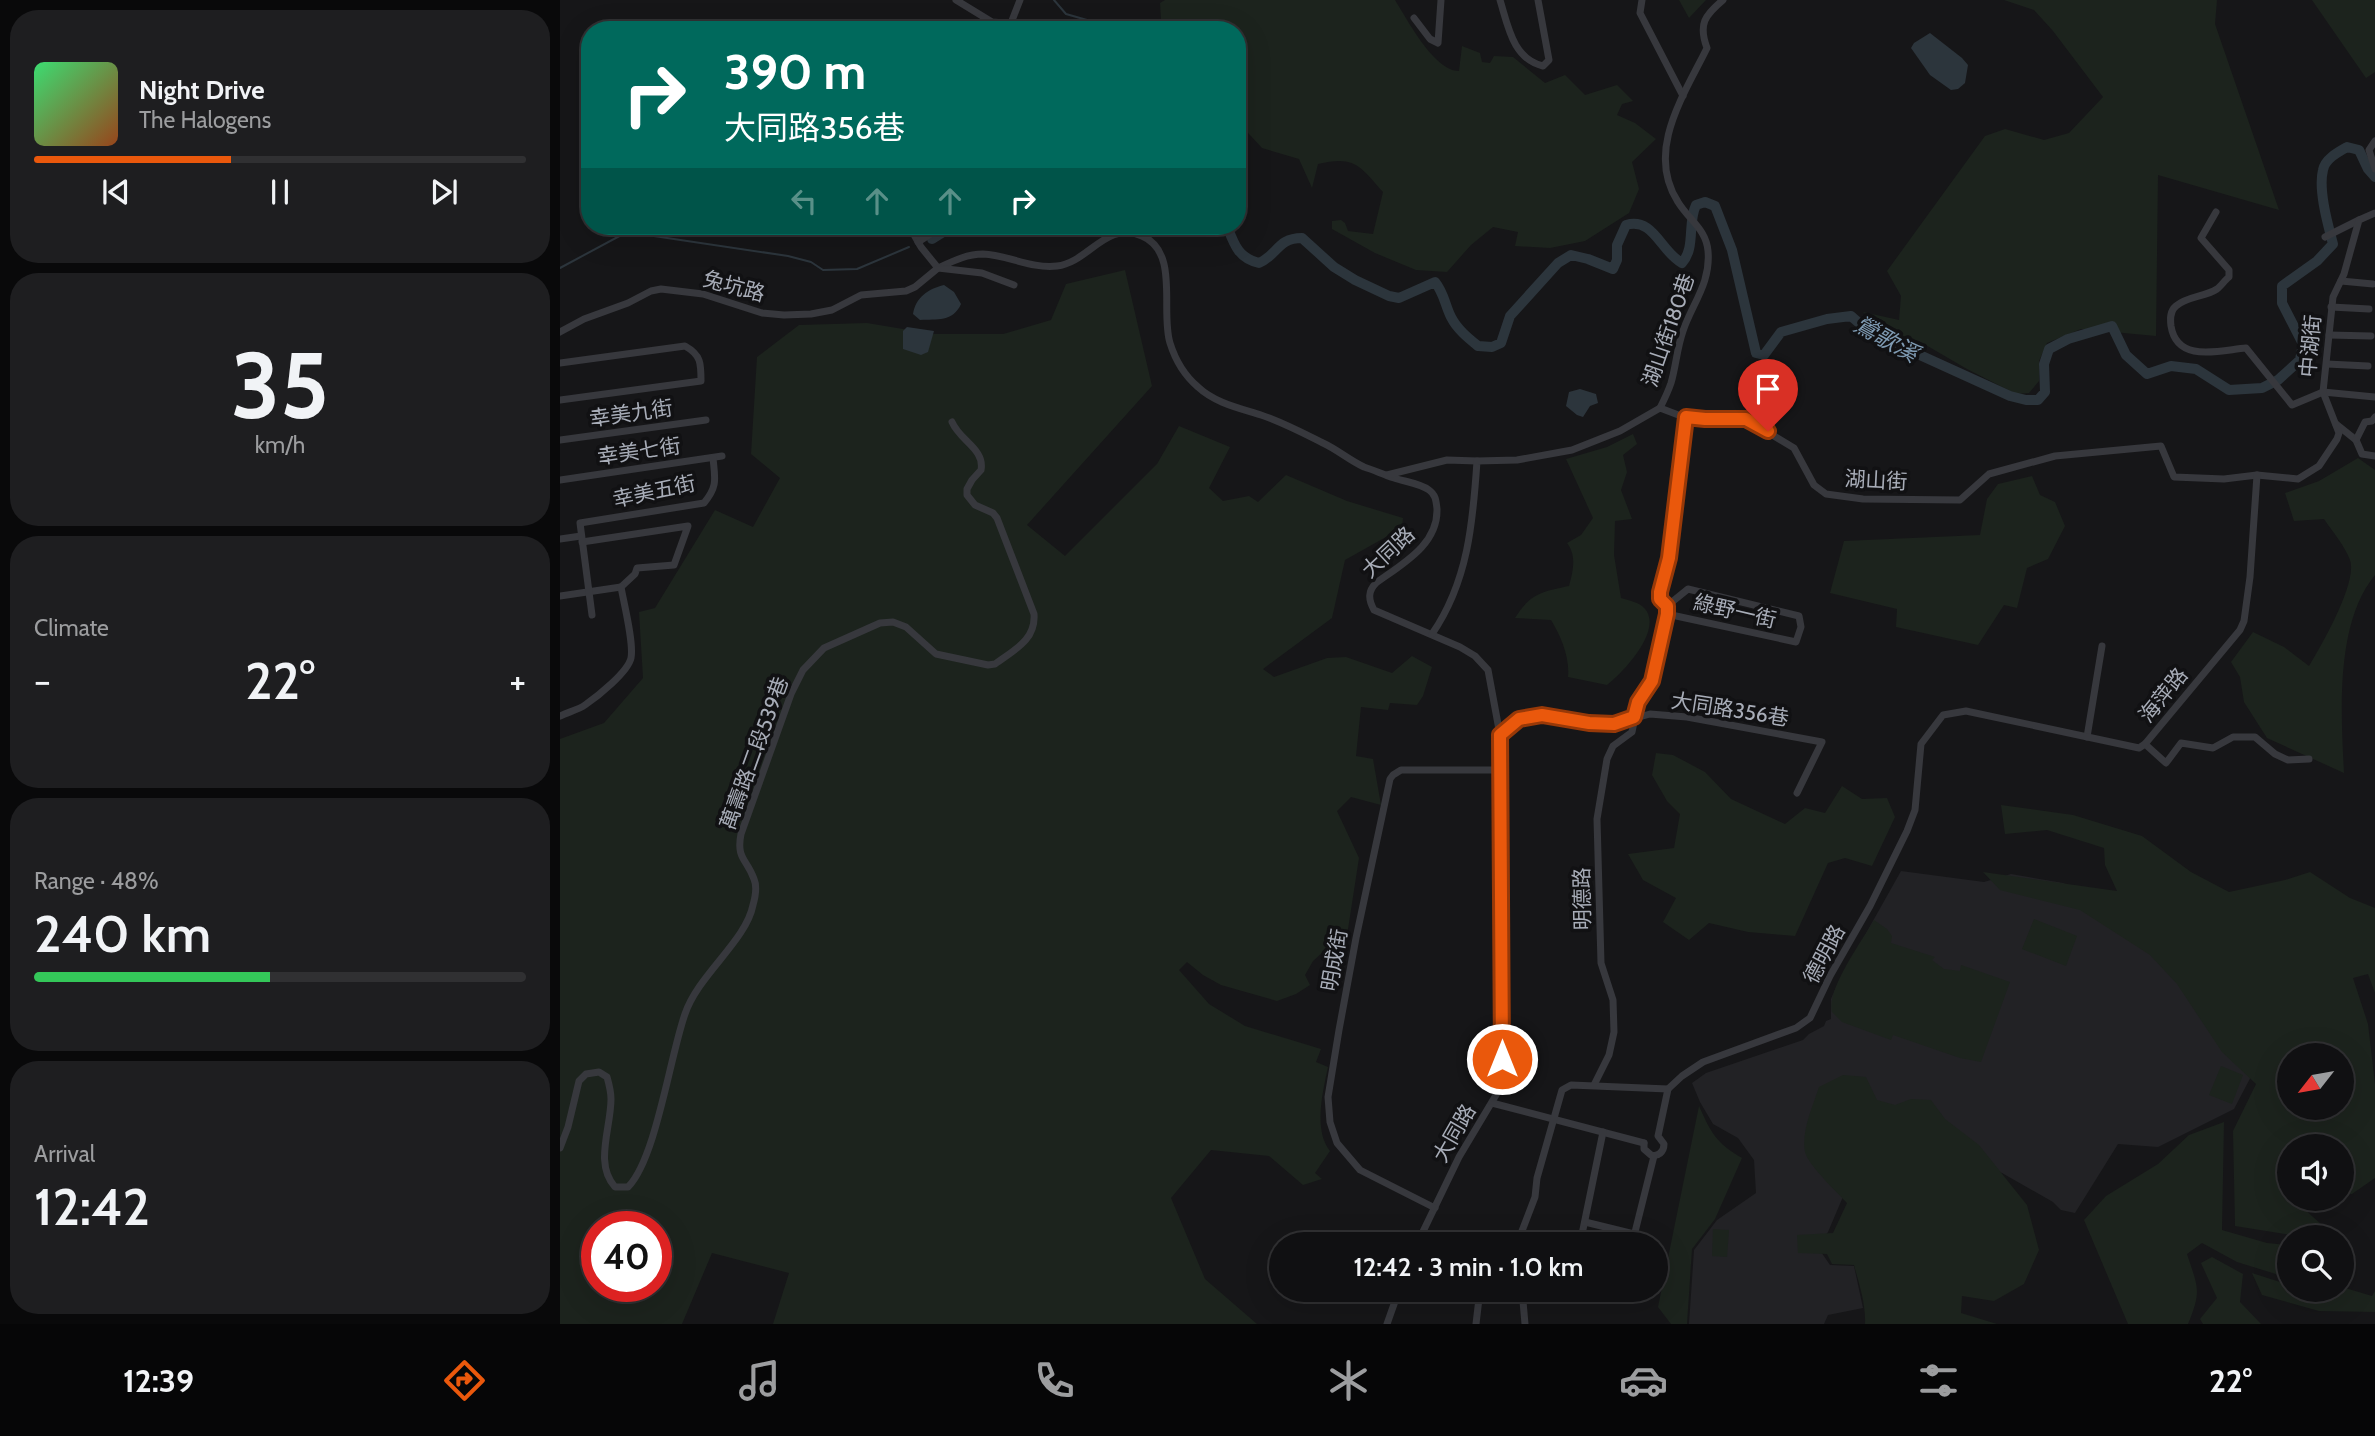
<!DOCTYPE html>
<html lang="en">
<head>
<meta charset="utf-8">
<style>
	body { margin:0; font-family:Cabin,"Noto Sans TC",sans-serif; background:#1e1e20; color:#f1f3f6; height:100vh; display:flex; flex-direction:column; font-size:26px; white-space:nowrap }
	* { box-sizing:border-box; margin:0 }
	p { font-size:23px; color:#9c9d9f }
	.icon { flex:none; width:38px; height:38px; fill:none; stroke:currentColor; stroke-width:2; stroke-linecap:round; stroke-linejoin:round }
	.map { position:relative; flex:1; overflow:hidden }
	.sheet { display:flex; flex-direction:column; gap:10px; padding:10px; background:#09090a; width:560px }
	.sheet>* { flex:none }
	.hud { position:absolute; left:21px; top:21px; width:665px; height:214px; border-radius:28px; box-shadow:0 7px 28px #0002,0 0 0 2px #303032; background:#00695c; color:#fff; overflow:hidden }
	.needle { width:46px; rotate:239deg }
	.buttons { position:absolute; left:1717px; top:1043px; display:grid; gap:14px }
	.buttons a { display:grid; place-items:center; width:77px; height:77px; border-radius:50%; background:#101012; box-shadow:0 7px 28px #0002,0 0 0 2px #303032; font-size:35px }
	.speed { position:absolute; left:21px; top:1211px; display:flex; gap:14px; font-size:35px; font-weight:700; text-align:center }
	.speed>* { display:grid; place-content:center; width:91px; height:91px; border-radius:50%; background:#101012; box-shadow:0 7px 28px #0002,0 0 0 2px #303032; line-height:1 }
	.speed .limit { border:10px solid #d22; background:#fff; color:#111 }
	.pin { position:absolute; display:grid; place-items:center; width:60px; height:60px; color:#fff; margin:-72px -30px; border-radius:50% 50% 50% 0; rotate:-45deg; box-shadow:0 0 7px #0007 }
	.pin .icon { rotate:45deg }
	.me { position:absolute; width:77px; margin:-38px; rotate:0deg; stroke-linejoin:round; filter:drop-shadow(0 0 5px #0008) }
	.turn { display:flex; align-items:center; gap:24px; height:147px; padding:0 28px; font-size:32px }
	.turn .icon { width:91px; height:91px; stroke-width:2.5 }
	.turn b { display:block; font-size:49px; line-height:60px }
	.lanes { display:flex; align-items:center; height:66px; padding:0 28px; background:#0003; justify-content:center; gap:35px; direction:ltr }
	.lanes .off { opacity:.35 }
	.big { font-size:52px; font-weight:600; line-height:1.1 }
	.sheet .tile { flex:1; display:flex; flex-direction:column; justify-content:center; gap:10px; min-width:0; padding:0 24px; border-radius:28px; background:#1e1e20 }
	.sheet .dial { align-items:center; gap:0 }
	.dial b { font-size:91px; line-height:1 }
	.song { display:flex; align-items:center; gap:21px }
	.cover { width:84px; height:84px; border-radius:10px; background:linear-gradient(135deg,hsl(140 70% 55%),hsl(20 70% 35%)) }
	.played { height:7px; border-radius:4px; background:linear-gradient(90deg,#ea580c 40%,#303032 40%) }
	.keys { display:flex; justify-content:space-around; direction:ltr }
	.heat { display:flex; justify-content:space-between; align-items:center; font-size:38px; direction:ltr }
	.charge { height:10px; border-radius:5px; background:linear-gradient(90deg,#34c759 48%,#303032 0) }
	.trip { position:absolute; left:709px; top:1232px; width:399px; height:70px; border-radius:35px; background:#101012; box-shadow:0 7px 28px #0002,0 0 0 2px #303032; font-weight:600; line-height:70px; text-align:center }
	.tabs { display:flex; height:112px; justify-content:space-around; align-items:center; background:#060607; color:#9c9d9f }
	.tabs .icon { width:49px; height:49px }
	.tabs .on { color:#ea580c }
	.tabs b { font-size:32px; color:#f1f3f6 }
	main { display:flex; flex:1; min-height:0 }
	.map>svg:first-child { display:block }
	.built { fill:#222225 }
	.green { fill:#1c231d; fill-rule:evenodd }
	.water { fill:#2c353c }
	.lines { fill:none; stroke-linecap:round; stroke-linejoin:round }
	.stream { stroke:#2c353c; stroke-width:2 }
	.river { stroke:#2c353c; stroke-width:10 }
	.minor { stroke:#37383d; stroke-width:7 }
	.route-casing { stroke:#983908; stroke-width:18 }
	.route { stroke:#ea580c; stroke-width:12 }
	.labels { text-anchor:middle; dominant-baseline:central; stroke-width:7; stroke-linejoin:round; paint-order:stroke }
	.street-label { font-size:21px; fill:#a8adb8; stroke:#111113 }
	.water-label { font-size:23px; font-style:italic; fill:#7f9bb3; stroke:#111113 }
</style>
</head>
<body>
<main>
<section class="sheet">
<div class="tile">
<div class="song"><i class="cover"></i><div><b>Night Drive</b><p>The Halogens</p></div></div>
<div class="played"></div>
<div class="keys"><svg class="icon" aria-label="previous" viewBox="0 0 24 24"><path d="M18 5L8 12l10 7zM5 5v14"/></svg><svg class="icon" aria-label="pause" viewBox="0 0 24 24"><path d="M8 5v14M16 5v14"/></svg><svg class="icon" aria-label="next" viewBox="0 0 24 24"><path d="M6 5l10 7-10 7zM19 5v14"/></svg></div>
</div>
<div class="tile dial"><b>35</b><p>km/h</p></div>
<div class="tile"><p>Climate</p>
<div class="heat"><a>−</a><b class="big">22°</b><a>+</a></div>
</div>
<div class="tile"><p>Range · 48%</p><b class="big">240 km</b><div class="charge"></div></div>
<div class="tile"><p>Arrival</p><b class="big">12:42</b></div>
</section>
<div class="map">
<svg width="1815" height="1324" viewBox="0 0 1815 1324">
	<rect width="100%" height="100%" fill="#161618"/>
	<path class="built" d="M1341 871 1424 882 1451 874 1503 883 1609 937 1695 1069 1674 1109 1598 1147 1558 1144 1515 1213 1501 1210 1493 1202 1442 1173 1398 1155 1296 1166 1268 1232 1254 1251 1259 1249 1270 1265 1294 1266 1303 1308 1268 1315 1264 1324H1129L1134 1250 1157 1220 1196 1193 1194 1160 1178 1138 1153 1124 1140 1102 1132 1083 1146 1073 1243 1040 1249 1034 1264 1026 1266 1021 1271 1019V999L1277 985Z"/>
	<g class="green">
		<path d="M605 0H835C847 19 874 71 899 71L902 46 920 53 922 62 930 63 934 56 953 57 985 83 1005 75 1025 95 1057 85 1073 101 1062 104 1057 115 1075 123 1096 139 1072 162 1079 189 1069 213 1025 241 990 248 955 246 958 232 933 227 911 245 887 272 856 270 815 253 772 229V221L781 220 785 223 788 231 813 234 823 192C800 166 795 155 758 164L752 188 739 159 702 148 677 121V30H671L656 19 644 22 601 20 600 3Z"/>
		<path d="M1119 0H1146L1129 18Z"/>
		<path d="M1444 0H1657L1655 24 1719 210 1598 175 1596 336 1521 329 1487 343 1479 361V381L1469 393 1456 394 1407 369 1359 341 1322 332 1303 312 1339 320 1341 296 1327 271 1425 136 1445 129 1484 140 1509 133 1543 97 1493 31 1474 10Z"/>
		<path d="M1752 0H1815V72L1806 78Z"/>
		<path d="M565 270 592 386 467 525 505 556 597 464 619 426 670 447 649 488 663 501 689 496 698 502 726 475 787 501 843 518 842 528 785 560 772 618 703 669 714 677 767 658 786 657 832 673 852 656 872 667 863 696 857 705 830 703 828 710 801 707 796 756 813 759 821 805 791 797 777 811 799 858 784 955 763 952 753 961 745 975 750 985 736 994 717 1001 661 985 643 975 627 962 619 970 649 1004 685 1026 761 1049 756 1062 768 1067C763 1091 753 1130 770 1151L755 1173 762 1179 743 1185 709 1156 651 1150 611 1198 645 1279 697 1324H213L229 1273 152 1253 122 1324H0V739L44 723 83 678 79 612 95 608 155 510 193 527 220 478 191 454 197 357 239 325 307 323 373 334H443L491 320 506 284ZM37 1227H96V1286H37Z"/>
		<path d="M1073 434 1077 444 1063 455 1067 472 1061 490 1072 519 1055 521 1054 555 1061 598C1067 600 1077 602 1082 606 1107 626 1064 672 1047 685L1008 677C1010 658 1001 636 991 620L955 618C971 593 981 592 1009 586 1013 571 1017 556 1007 543L1021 535 1033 518 1006 459 1047 447Z"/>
		<path d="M1798 458 1815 470V575C1775 623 1781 714 1784 773L1707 738 1684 702 1680 677 1671 662 1693 632 1724 647 1749 666C1761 646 1798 582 1790 560 1785 546 1772 531 1764 519L1734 521 1725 493 1759 481Z"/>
		<path d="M1472 476 1480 495 1495 502 1505 526 1488 559 1467 568 1457 608 1444 605 1418 645 1336 627 1337 609 1270 593 1284 541 1420 535 1427 499 1438 484Z"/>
		<path d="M1096 753 1113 755 1145 772 1171 799 1225 824 1245 808 1265 813 1282 786 1302 799 1327 798 1335 817 1312 866 1285 858 1268 863 1235 936 1188 932 1149 923 1129 940 1103 922 1116 898 1083 880 1068 854 1114 848 1120 814 1107 801 1092 775Z"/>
		<path d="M1441 805 1513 815 1582 836 1631 872 1669 892 1725 880 1750 872 1790 898 1815 908V993L1808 974 1793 978 1808 1024 1815 1084V1178L1792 1194H1782V1146H1729V1199H1733L1762 1225 1744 1237 1675 1226 1673 1131 1696 1084 1662 1052 1617 984 1590 955 1520 910 1440 890 1423 872 1557 891 1545 865 1544 848 1487 830 1445 834ZM1729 1055H1782V1108H1729Z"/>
		<path d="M1474 919 1517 936 1506 966 1462 949Z"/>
		<path d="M1314 920 1327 929 1332 936 1331 943 1375 957 1372 960 1384 969 1400 971 1401 965 1450 982 1421 1062 1400 1058 1333 1035 1331 1040 1282 1022 1272 1012C1266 990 1302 941 1314 920Z"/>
		<path d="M1661 1066 1683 1075 1672 1104 1649 1095Z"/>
		<path d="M1283 1075 1306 1077 1317 1100 1335 1105 1351 1099 1371 1100 1385 1119 1419 1145 1467 1205 1479 1250 1464 1284 1434 1301 1402 1296 1401 1313 1437 1324H1305C1306 1304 1299 1284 1294 1265L1272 1264 1267 1254 1238 1253 1237 1235 1273 1233 1287 1203C1277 1192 1248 1165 1245 1152 1241 1131 1253 1106 1259 1087Z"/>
		<path d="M1139 1106C1151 1133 1156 1143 1182 1158L1155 1219 1132 1249 1127 1324H1111L1098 1307Z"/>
		<path d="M1664 1122 1662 1230 1707 1243 1729 1245V1272L1719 1275 1677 1262 1642 1243 1627 1254C1638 1288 1642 1290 1628 1324H1568L1524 1220 1546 1196 1598 1164 1629 1135Z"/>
		<path d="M1153 1229 1169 1230 1167 1257 1152 1256Z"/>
		<path d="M1030 1230 1069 1237 1067 1244H1027Z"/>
		<path d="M1652 1257 1683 1274 1680 1302 1701 1324H1643L1640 1319 1657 1298 1641 1263Z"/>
		<path d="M1692 1273 1720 1282 1729 1280V1290H1782V1287L1812 1296 1815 1291V1312L1759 1311 1702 1295Z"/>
	</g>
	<g class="water">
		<path d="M1370 33 1402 58 1408 65 1405 83 1398 89 1391 90 1370 75 1351 48 1354 43Z"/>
		<path d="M384 285 394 292 401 304C393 322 377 319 360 320L353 314C356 297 368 289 384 285Z"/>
		<path d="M347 327 374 331 368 352 361 355 343 349V331Z"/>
		<path d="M1020 389 1036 394 1038 403 1030 406 1023 417 1017 415 1006 406 1009 392Z"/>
	</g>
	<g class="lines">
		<g class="stream">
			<path d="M494 0 506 14 541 24V30"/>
			<path d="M0 268 67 232 228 256 251 262 263 270 297 269 349 247"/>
		</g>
		<g class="river">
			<path d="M443 226 457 231 467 226"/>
			<path d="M667 226C674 244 678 258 699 263 718 255 717 238 742 238L774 267 795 280 829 296 839 298 875 282C884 293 885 305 891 317 897 329 908 338 918 346L932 347 941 343 950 316 998 263 1011 255 1028 259 1053 269 1057 260V245L1066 225C1094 217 1100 251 1122 263 1136 247 1127 224 1136 205L1145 202 1155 206 1172 250 1196 353 1204 355 1221 332 1267 319 1291 316C1309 332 1326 348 1351 351L1450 396 1466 400H1478L1485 392 1484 364 1489 349 1508 339 1552 326 1566 355 1587 374 1611 366 1636 369 1669 390 1702 388 1718 380 1740 360 1743 344 1722 303V286L1757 261 1773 244C1768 225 1758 190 1763 170 1765 159 1778 152 1787 147L1799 150 1808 169 1815 177"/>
			<path d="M372 239 393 226"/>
		</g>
		<g class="minor">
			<path d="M396 0 432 22 457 24 473 30"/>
			<path d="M940 0C948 26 953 59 983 66L989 60 978 0"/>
			<path d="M1082 0 1080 13 1123 96"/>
			<path d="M854 18 870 39 878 43 881 0"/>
			<path d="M451 23 460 0"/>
			<path d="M1815 141 1809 150 1815 169"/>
			<path d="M1656 212 1641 238 1669 270V277C1665 280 1661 286 1657 289 1645 297 1628 296 1616 306 1610 311 1610 318 1611 326 1617 364 1661 350 1686 348L1732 405 1763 392 1815 397"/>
			<path d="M349 226 361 247 378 268C393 261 407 254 423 254 448 255 471 269 497 266 528 263 546 220 582 236 620 252 600 311 610 343 615 359 625 376 638 387 655 403 679 408 701 415 722 422 743 433 763 443 778 450 789 460 804 467 814 470 824 475 834 478 846 482 859 483 869 490 876 495 876 501 877 509 878 545 842 564 816 583 808 591 808 599 814 610L900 647 915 656 928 670 940 735 943 1044 939 1090 899 1157 857 1244"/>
			<path d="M1765 237 1799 220"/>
			<path d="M358 242 383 226"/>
			<path d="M1781 281 1813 284"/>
			<path d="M1771 307 1809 309"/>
			<path d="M0 332 24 319 68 303 91 291 101 289 143 294 202 313 224 315 251 314 272 310 301 295 346 291 355 287 378 268 422 273 454 285"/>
			<path d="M1769 335 1811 336"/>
			<path d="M0 363 125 346C141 355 141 363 141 381L0 400"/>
			<path d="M1767 364 1808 366"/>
			<path d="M1100 408C1104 400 1108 392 1111 383 1116 366 1117 348 1123 331 1132 304 1151 283 1148 251 1146 229 1129 220 1118 202 1085 151 1124 95 1147 48 1138 24 1145 15 1163 0"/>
			<path d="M1776 424 1796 440 1802 454 1815 456"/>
			<path d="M0 440 146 420"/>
			<path d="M1796 440 1805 422 1812 421 1815 417"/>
			<path d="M827 475 887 460 917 461"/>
			<path d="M0 480 162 456"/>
			<path d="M0 539 21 536"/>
			<path d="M22 542 128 526 114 565 77 568 75 574 61 587"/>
			<path d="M0 596 61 587"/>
			<path d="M1107 606 1128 589 1239 616 1241 627 1236 642 1107 614"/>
			<path d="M32 615 20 523 144 503C158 486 155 479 153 458"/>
			<path d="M872 634C908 582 913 522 917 461L957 460 1012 450 1060 431 1100 408 1121 416 1145 419H1186L1234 448 1254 485 1266 494 1303 499 1400 500 1429 474 1495 456 1601 446 1614 477 1664 479 1697 475 1738 479 1759 466 1777 439 1779 433 1763 392 1773 297 1784 274 1799 220 1815 213"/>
			<path d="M0 716C8 712 18 710 25 705 38 696 68 672 71 658 74 643 64 604 61 587"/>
			<path d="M940 735 959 719 982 715 1029 723 1054 724 1090 714 1127 717 1262 742 1237 793"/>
			<path d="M1527 737 1542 646"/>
			<path d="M1585 744 1606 763 1621 743 1653 748 1673 737H1695L1715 754 1728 760 1749 759"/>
			<path d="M1034 1085 1049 1055 1054 1032 1053 1000 1041 963 1037 819 1047 759 1053 746 1072 732 1078 702 1092 681 1101 644 1107 614V606L1100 599V592L1109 559 1126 417"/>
			<path d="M932 1103 1084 1143"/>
			<path d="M1084 1143V1149L1091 1155C1098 1157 1104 1152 1104 1144L1098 1136 1108 1089 1122 1076 1143 1062 1236 1028 1250 1018 1270 976 1310 906 1347 831 1355 810 1361 744 1383 715 1406 711 1579 748 1585 744 1680 630 1684 621 1690 577 1697 475"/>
			<path d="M0 1148 8 1127 19 1081 26 1074 39 1072 47 1077C49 1084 51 1092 51 1099 51 1128 34 1164 55 1187H68C96 1159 110 1056 125 1014 138 975 186 941 193 905 195 898 197 886 194 879 187 859 176 859 181 834L231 694 243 670 264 648 320 623 333 622 346 627 376 654 428 665 435 664C454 650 476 640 474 614L437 518 433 513 415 505 407 495V489L412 480 421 470C425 449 400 441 392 422"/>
			<path d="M875 1208 800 1170 777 1143 770 1122 768 1097 779 1030 796 938 830 779 833 775 841 770H941"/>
			<path d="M1025 1222 1074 1234"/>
			<path d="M928 1244 930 1235"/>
			<path d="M957 1244 975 1197 977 1178 1002 1090 1011 1085 1108 1089"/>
			<path d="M1020 1244 1043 1132"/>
			<path d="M1072 1244 1094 1156"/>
			<path d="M962 1290 965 1324"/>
			<path d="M1029 1290 1058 1299 1061 1290"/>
			<path d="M827 1324 839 1290"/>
			<path d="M916 1324 920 1290"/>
		</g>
	</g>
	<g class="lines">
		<defs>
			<path id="route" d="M942 1059 940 735 959 719 982 715 1029 723 1054 724 1074 717 1078 702 1092 681 1107 614V606L1100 599V592L1109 558 1126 417 1145 419H1186L1208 431"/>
		</defs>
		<use href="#route" class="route-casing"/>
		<use href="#route" class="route"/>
	</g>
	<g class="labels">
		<g class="street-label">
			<text transform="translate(174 286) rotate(15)">兔坑路</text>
			<text transform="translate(1108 330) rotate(-71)">湖山街180巷</text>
			<text transform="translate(1750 346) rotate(-85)">中湖街</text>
			<text transform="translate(71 413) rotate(-8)">幸美九街</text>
			<text transform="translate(79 451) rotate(-8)">幸美七街</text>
			<text transform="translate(1316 480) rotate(3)">湖山街</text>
			<text transform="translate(94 491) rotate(-12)">幸美五街</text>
			<text transform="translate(828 552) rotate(-43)">大同路</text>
			<text transform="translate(1175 611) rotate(13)">綠野一街</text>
			<text transform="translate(1603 695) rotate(-51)">海萍路</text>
			<text transform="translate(1170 709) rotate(9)">大同路356巷</text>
			<text transform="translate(194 753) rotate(-70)">萬壽路二段539巷</text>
			<text transform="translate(1022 899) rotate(-91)">明德路</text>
			<text transform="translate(1264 954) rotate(-62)">德明路</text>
			<text transform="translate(774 960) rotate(-80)">明成街</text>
			<text transform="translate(894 1133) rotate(-60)">大同路</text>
		</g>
		<g class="water-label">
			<text transform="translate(1326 339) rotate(29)">鶯歌溪</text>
		</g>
	</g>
</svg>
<div class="buttons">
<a><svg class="needle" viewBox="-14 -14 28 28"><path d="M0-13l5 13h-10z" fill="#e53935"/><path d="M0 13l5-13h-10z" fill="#9c9d9f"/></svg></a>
<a><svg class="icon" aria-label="sound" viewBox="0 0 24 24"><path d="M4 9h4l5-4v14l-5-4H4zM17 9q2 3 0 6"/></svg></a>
<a><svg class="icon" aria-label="search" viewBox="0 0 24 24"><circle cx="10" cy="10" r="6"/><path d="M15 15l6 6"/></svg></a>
</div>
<div class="speed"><div class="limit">40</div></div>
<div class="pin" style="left:1208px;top:431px;background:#d93025"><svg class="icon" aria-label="arrive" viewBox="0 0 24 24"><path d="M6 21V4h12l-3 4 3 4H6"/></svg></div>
<svg class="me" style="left:942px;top:1059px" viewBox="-20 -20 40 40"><circle r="17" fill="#ea580c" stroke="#fff" stroke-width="3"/><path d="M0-11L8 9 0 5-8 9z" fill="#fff"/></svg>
<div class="trip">12:42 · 3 min · 1.0 km</div>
<div class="hud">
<div class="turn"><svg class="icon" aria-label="right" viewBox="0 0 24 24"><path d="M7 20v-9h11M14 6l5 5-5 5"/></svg><div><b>390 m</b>大同路356巷</div></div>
<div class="lanes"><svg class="icon off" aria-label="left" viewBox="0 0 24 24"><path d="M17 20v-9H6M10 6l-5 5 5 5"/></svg><svg class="icon off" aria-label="ahead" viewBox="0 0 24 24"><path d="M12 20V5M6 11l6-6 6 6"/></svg><svg class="icon off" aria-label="ahead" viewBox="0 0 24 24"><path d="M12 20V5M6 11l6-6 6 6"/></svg><svg class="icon" aria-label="right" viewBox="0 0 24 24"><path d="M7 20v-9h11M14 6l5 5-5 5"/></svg></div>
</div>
</div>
</main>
<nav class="tabs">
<b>12:39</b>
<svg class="icon on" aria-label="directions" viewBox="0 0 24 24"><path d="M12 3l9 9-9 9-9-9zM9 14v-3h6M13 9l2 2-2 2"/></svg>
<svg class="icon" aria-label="music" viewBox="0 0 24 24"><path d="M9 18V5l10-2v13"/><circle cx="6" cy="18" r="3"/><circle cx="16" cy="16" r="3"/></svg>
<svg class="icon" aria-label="phone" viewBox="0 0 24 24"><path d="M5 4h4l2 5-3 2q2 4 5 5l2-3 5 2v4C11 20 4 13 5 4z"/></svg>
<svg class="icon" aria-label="climate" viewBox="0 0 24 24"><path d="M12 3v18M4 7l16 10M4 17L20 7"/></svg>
<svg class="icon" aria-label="car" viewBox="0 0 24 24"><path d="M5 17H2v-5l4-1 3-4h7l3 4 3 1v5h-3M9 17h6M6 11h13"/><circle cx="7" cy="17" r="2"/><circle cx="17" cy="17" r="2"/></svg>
<svg class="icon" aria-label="filters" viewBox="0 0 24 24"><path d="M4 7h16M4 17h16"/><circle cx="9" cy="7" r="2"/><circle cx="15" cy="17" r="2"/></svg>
<b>22°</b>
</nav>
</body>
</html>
